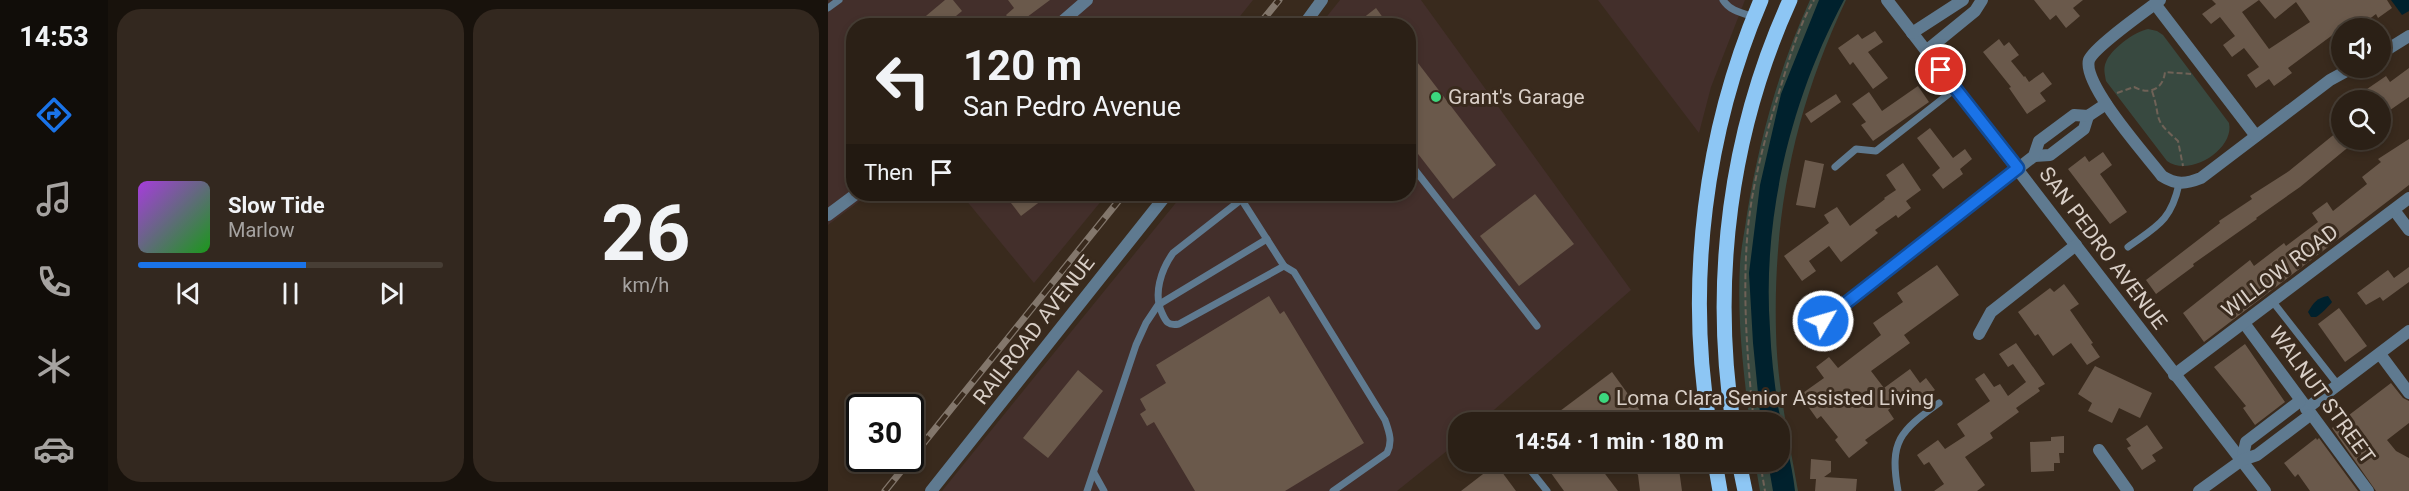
<!DOCTYPE html>
<html lang="en">
<head>
<meta charset="utf-8">
<style>
	body { margin:0; font-family:Roboto,sans-serif; background:#33281f; color:#f1f3f6; height:100vh; display:flex; flex-direction:column; font-size:22px; white-space:nowrap }
	* { box-sizing:border-box; margin:0 }
	p { font-size:20px; color:#a6a3a1 }
	.icon { flex:none; width:33px; height:33px; fill:none; stroke:currentColor; stroke-width:2; stroke-linecap:round; stroke-linejoin:round }
	.map { position:relative; flex:1; overflow:hidden }
	.side { display:flex; flex-direction:column; gap:9px; padding:9px; background:#18120c; width:720px }
	.side>* { flex:none }
	.top-card { position:absolute; left:18px; top:18px; width:570px; height:183px; border-radius:24px; box-shadow:0 3px 9px #0003,0 0 0 2px #473e35; background:#2b2016; color:#f1f3f6; overflow:hidden }
	.controls { position:absolute; left:1503px; top:18px; display:grid; gap:12px }
	.controls a { display:grid; place-items:center; width:60px; height:60px; border-radius:50%; background:#2b2016; box-shadow:0 3px 9px #0003,0 0 0 2px #473e35; font-size:30px }
	.speed { position:absolute; left:18px; top:394px; display:flex; gap:12px; font-size:30px; font-weight:700; text-align:center }
	.speed>* { display:grid; place-content:center; width:78px; height:78px; border-radius:50%; background:#2b2016; box-shadow:0 3px 9px #0003,0 0 0 2px #473e35; line-height:1 }
	.speed .limit { border:3px solid #111; border-radius:9px; background:#fff; color:#111 }
	.pin { position:absolute; display:grid; place-items:center; width:51px; height:51px; color:#fff; margin:-26px; border:3px solid #fff; border-radius:50%; box-shadow:0 2px 6px #0007 }
	.me { position:absolute; width:66px; margin:-33px; rotate:52deg; stroke-linejoin:round; filter:drop-shadow(0 0 4px #0008) }
	.turn { display:flex; align-items:center; gap:21px; height:126px; padding:0 18px; font-size:27px }
	.turn .icon { width:78px; height:78px; stroke-width:2.5 }
	.turn b { display:block; font-size:42px; line-height:51px }
	.then { display:flex; align-items:center; height:57px; padding:0 18px; background:#0003; gap:12px; font-size:22px }
	.side .widget { flex:1; display:flex; flex-direction:column; justify-content:center; gap:9px; min-width:0; padding:0 21px; border-radius:24px; background:#33281f }
	.side .dial { align-items:center; gap:0 }
	.dial b { font-size:78px; line-height:1 }
	.song { display:flex; align-items:center; gap:18px }
	.cover { width:72px; height:72px; border-radius:9px; background:linear-gradient(135deg,hsl(280 70% 55%),hsl(120 70% 35%)) }
	.played { height:6px; border-radius:3px; background:linear-gradient(90deg,#1a73e8 55%,#473e35 55%) }
	.keys { display:flex; justify-content:space-around; direction:ltr }
	.side .tiles { flex:1; display:grid; gap:9px; grid-template-columns:repeat(2,1fr) }
	.trip { position:absolute; left:620px; top:412px; width:342px; height:60px; border-radius:24px; background:#2b2016; box-shadow:0 3px 9px #0003,0 0 0 2px #473e35; font-weight:700; line-height:60px; text-align:center }
	main { display:flex; flex:1; min-height:0 }
	.tabs { display:flex; flex-direction:column; width:108px; justify-content:space-around; align-items:center; background:#110d09; color:#a6a3a1 }
	.tabs .icon { width:42px; height:42px }
	.tabs .active { color:#1a73e8 }
	.tabs b { font-size:27px; color:#f1f3f6 }
	.map>svg:first-child { display:block }
	.industrial { fill:#432f2b }
	.green { fill:#384940 }
	.water { fill:#00212d }
	.building { fill:#6a594b }
	.lines { fill:none; stroke-linecap:round; stroke-linejoin:round }
	.path { stroke:#6f6257; stroke-width:2; stroke-dasharray:6 3; stroke-linecap:butt }
	.service { stroke:#5f7a90; stroke-width:7 }
	.minor { stroke:#5f7a90; stroke-width:12 }
	.tertiary { stroke:#5f7a90; stroke-width:12 }
	.primary { stroke:#8dc6f4; stroke-width:15 }
	.rail-casing { stroke:#83776c; stroke-width:7 }
	.rail { stroke:#392a1d; stroke-width:4.5; stroke-dasharray:14; stroke-linecap:butt }
	.route-casing { stroke:#114b97; stroke-width:15 }
	.route { stroke:#1a73e8; stroke-width:10 }
	.poi-dot { fill:#3cd77e; stroke:#392a1d; stroke-width:2 }
	.labels { text-anchor:middle; dominant-baseline:central; stroke-width:6; stroke-linejoin:round; paint-order:stroke }
	.poi-label { font-size:21px; fill:#d9cfc7; stroke:#392a1d; text-anchor:start }
	.street-label { font-size:21px; fill:#d9cfc7; stroke:#392a1d }
</style>
</head>
<body>
<main>
<nav class="tabs">
<b>14:53</b>
<svg class="icon active" aria-label="directions" viewBox="0 0 24 24"><path d="M12 3l9 9-9 9-9-9zM9 14v-3h6M13 9l2 2-2 2"/></svg>
<svg class="icon" aria-label="music" viewBox="0 0 24 24"><path d="M9 18V5l10-2v13"/><circle cx="6" cy="18" r="3"/><circle cx="16" cy="16" r="3"/></svg>
<svg class="icon" aria-label="phone" viewBox="0 0 24 24"><path d="M5 4h4l2 5-3 2q2 4 5 5l2-3 5 2v4C11 20 4 13 5 4z"/></svg>
<svg class="icon" aria-label="climate" viewBox="0 0 24 24"><path d="M12 3v18M4 7l16 10M4 17L20 7"/></svg>
<svg class="icon" aria-label="car" viewBox="0 0 24 24"><path d="M5 17H2v-5l4-1 3-4h7l3 4 3 1v5h-3M9 17h6M6 11h13"/><circle cx="7" cy="17" r="2"/><circle cx="17" cy="17" r="2"/></svg>
</nav>
<section class="side">
<div class="tiles">
<div class="widget">
<div class="song"><i class="cover"></i><div><b>Slow Tide</b><p>Marlow</p></div></div>
<div class="played"></div>
<div class="keys"><svg class="icon" aria-label="previous" viewBox="0 0 24 24"><path d="M18 5L8 12l10 7zM5 5v14"/></svg><svg class="icon" aria-label="pause" viewBox="0 0 24 24"><path d="M8 5v14M16 5v14"/></svg><svg class="icon" aria-label="next" viewBox="0 0 24 24"><path d="M6 5l10 7-10 7zM19 5v14"/></svg></div>
</div>
<div class="widget dial"><b>26</b><p>km/h</p></div>
</div>
</section>
<div class="map">
<svg width="1581" height="491" viewBox="0 0 1581 491">
	<rect width="100%" height="100%" fill="#392a1d"/>
	<g class="industrial">
		<path d="M0 0H425L405 25 26 26V194H41L0 225Z"/>
		<path d="M512 0H593L803 290 651 423H630V442L569 491H114L355 194H580V26L492 25Z"/>
		<path d="M770 0H917L883 87 871 133Z"/>
		<path d="M133 194H279L206 283Z"/>
	</g>
	<g class="green">
		<path d="M982 0H1018C967 108 945 212 948 332 949 385 961 439 970 491H932L927 462H951V423H922C915 370 909 317 912 264 913 247 917 230 919 214 931 140 951 68 982 0Z"/>
		<path d="M1320 29 1329 31 1335 35 1401 123C1407 149 1361 178 1339 161L1278 81C1277 75 1275 68 1278 62 1283 49 1306 32 1320 29Z"/>
	</g>
	<g class="water">
		<path d="M991 0H1016C963 99 934 217 942 329 943 354 946 381 950 406 955 434 964 462 967 491H945L940 462H951V423H933L925 343 921 273 932 185 953 94Z"/>
		<path d="M1563 0H1581V11L1574 15Z"/>
		<path d="M1500 296 1504 302C1502 305 1492 315 1488 317H1483L1480 312C1486 302 1489 298 1500 296Z"/>
	</g>
	<g class="building">
		<path d="M117 0H125L134 11 116 26H86Z"/>
		<path d="M180 0H222L187 26 178 15 186 8Z"/>
		<path d="M1206 0H1255L1245 8 1252 16 1238 28 1228 15 1222 20Z"/>
		<path d="M1384 0H1431L1414 12 1441 49 1482 22 1468 2 1447 19 1431 0H1559L1564 8 1550 18 1548 14 1536 23 1533 20 1521 28H1514L1460 68 1464 73 1446 86 1441 79 1428 88 1419 75 1431 67 1416 48 1404 57 1395 45 1407 36 1392 17 1383 24 1374 14 1388 4Z"/>
		<path d="M548 8 561 26H525Z"/>
		<path d="M1047 31 1055 42 1040 52 1060 78 1045 89 1025 62 1022 65 1010 48 1030 34 1034 39Z"/>
		<path d="M1171 39 1176 46 1181 42 1191 55 1183 61 1196 77 1197 76 1201 82 1215 72 1224 84 1212 93 1218 101 1199 114 1181 88 1183 87 1155 52Z"/>
		<path d="M580 50 668 165 625 199 580 141Z"/>
		<path d="M1581 68V97L1552 117V100H1523L1558 76 1562 82Z"/>
		<path d="M1090 86 1101 102 1045 141 1033 125 1038 122 1024 104 1041 92 1054 111Z"/>
		<path d="M1008 94 1013 102 983 123 977 114Z"/>
		<path d="M1102 128 1125 158 1137 149 1144 159 1132 169 1135 174 1115 189 1104 175 1112 168 1089 138Z"/>
		<path d="M1514 128V140H1529L1472 187 1428 218 1429 219 1365 264 1366 266 1328 294 1318 280 1392 223 1391 221 1424 199 1422 196 1461 171Z"/>
		<path d="M1581 139V185L1376 342 1355 313 1422 260 1426 266 1456 243 1458 246 1490 222 1484 213 1499 202 1505 211 1539 184 1534 177 1553 162 1550 159Z"/>
		<path d="M1275 152 1284 165 1272 174 1299 212 1282 224 1240 169 1257 156 1261 162Z"/>
		<path d="M977 160 996 164 987 208 968 205Z"/>
		<path d="M1075 163 1093 190 1078 201 1083 208 1070 218 1068 215 1047 230 1050 233 1013 262 1001 246 981 261 988 271 974 281 956 256 1001 223 996 215 1009 207 1022 226 1057 199 1056 198 1068 190 1058 175Z"/>
		<path d="M176 194H222L193 216Z"/>
		<path d="M707 194 746 244 691 286 652 236Z"/>
		<path d="M1109 265 1131 295 1076 335 1082 343 1043 371 1056 388 1082 369 1092 383 1098 378 1107 390 1085 406 1078 396 1060 410 1066 419 1037 440 1040 443 1021 458 1007 440 1010 437 993 416 989 419 972 395 996 378 988 367 1001 357 1010 368 1053 335 1045 323 1075 302 1069 293Z"/>
		<path d="M1581 267V282L1555 301 1552 297 1538 305 1529 293 1560 270 1566 278Z"/>
		<path d="M1236 284 1251 304 1242 310 1265 343 1263 344 1272 357 1259 365 1243 343 1225 356 1210 334 1207 336 1190 312 1222 288 1226 292Z"/>
		<path d="M441 296 452 314 456 311 536 443 457 491H367L326 422 319 426 312 414 318 410 312 399 338 383 328 365Z"/>
		<path d="M1511 308 1539 346 1517 362 1490 324Z"/>
		<path d="M1188 343 1217 384 1210 388 1212 391 1188 408 1191 412 1162 433 1165 438 1137 457 1157 485 1149 491H1106L1116 484 1101 462 1096 465 1089 455 1110 440 1117 449 1137 436 1129 424 1162 401 1147 379 1156 373 1166 387 1172 384 1180 396 1198 382 1185 364 1180 367 1171 354Z"/>
		<path d="M1417 344 1457 402 1427 425 1415 408 1418 406 1386 367Z"/>
		<path d="M1267 366 1324 393 1312 418 1291 408 1284 423 1260 411 1264 403 1250 394Z"/>
		<path d="M250 370 275 391 220 458 195 438Z"/>
		<path d="M784 372 821 423H716Z"/>
		<path d="M1563 383 1575 398 1581 401V423L1559 440 1568 451 1581 458V491H1548L1504 428Z"/>
		<path d="M1319 425 1335 448 1324 455 1328 461 1314 470 1299 448 1303 446 1298 439Z"/>
		<path d="M1236 436V453H1231L1232 463H1226V471L1203 472 1202 442 1223 441V437Z"/>
		<path d="M1488 438 1489 440 1491 438 1530 491H1482L1470 474 1467 477 1456 463Z"/>
		<path d="M983 459 1003 461V472L996 477 1029 479 1028 491H987L988 479H982Z"/>
		<path d="M715 462H768L790 491H736Z"/>
		<path d="M800 462H850L854 491H812L810 475Z"/>
		<path d="M668 464 688 491H633Z"/>
	</g>
	<g class="lines">
		<g class="path">
			<path d="M1324 91C1334 121 1323 117 1350 141L1355 166"/>
			<path d="M1289 93 1306 87C1321 95 1335 90 1337 72L1363 74"/>
			<path d="M926 423C919 358 914 292 920 227 925 180 938 134 952 89 961 60 970 27 986 0"/>
			<path d="M932 462 937 491"/>
		</g>
		<g class="service">
			<path d="M895 0C902 11 914 13 926 17"/>
			<path d="M0 8 11 0"/>
			<path d="M580 161 709 326"/>
			<path d="M1007 167 1028 149 1048 151 1127 89"/>
			<path d="M410 194 456 266 466 272 557 420C561 432 565 441 559 453L505 491"/>
			<path d="M414 199 345 253C333 270 325 294 334 313 338 322 340 326 351 324L456 266"/>
			<path d="M1300 247C1329 226 1343 221 1351 184"/>
			<path d="M1445 302 1510 385"/>
			<path d="M696 462 719 491"/>
			<path d="M266 473 276 491"/>
			<path d="M259 491 308 345 318 323 330 305 439 239"/>
			<path d="M1070 491C1061 441 1072 431 1111 403"/>
		</g>
		<g class="minor">
			<path d="M1059 0 1437 491"/>
			<path d="M1332 0C1319 10 1266 47 1261 60 1254 84 1318 155 1334 176 1348 185 1358 184 1373 178L1502 80 1524 68"/>
			<path d="M1327 4 1428 136"/>
			<path d="M475 26 494 0"/>
			<path d="M1084 33 1135 0"/>
			<path d="M1098 51 1147 11 1154 0"/>
			<path d="M1552 54 1581 36"/>
			<path d="M1206 156 1222 155 1256 129 1260 116"/>
			<path d="M1566 210 1581 230"/>
			<path d="M995 321 1206 156 1211 141 1246 115 1260 116 1278 104"/>
			<path d="M1416 323 1540 491"/>
			<path d="M1151 334 1163 312 1248 245"/>
			<path d="M1552 354 1581 393"/>
			<path d="M1346 375 1581 198"/>
			<path d="M1478 409 1581 331"/>
			<path d="M1271 450 1300 491"/>
			<path d="M1414 460 1418 442 1472 401"/>
			<path d="M103 491 339 194"/>
			<path d="M1371 491 1414 460 1429 455 1482 415"/>
		</g>
		<g class="tertiary">
			<path d="M229 26 259 0"/>
			<path d="M0 215 28 194"/>
		</g>
		<g class="primary">
			<path d="M881 423C858 282 877 131 933 0"/>
			<path d="M905 423C883 280 902 132 962 0"/>
			<path d="M887 462 892 491"/>
			<path d="M911 462 917 491"/>
		</g>
		<defs>
			<g id="rail">
				<path d="M430 26 451 0"/>
				<path d="M57 491 296 194"/>
			</g>
		</defs>
		<use href="#rail" class="rail-casing"/>
		<use href="#rail" class="rail"/>
	</g>
	<g class="lines">
		<defs>
			<path id="route" d="M995 321 1190 168 1113 70"/>
		</defs>
		<use href="#route" class="route-casing"/>
		<use href="#route" class="route"/>
	</g>
	<g class="poi-dot">
		<circle cx="608" cy="97" r="6"/>
		<circle cx="776" cy="398" r="6"/>
	</g>
	<g class="labels">
		<g class="poi-label">
			<text x="620" y="97">Grant's Garage</text>
			<text x="788" y="398">Loma Clara Senior Assisted Living</text>
		</g>
		<g class="street-label">
			<text transform="translate(1275 248) rotate(53)">SAN PEDRO AVENUE</text>
			<text transform="translate(1452 271) rotate(-37)">WILLOW ROAD</text>
			<text transform="translate(206 330) rotate(-52)">RAILROAD AVENUE</text>
			<text transform="translate(1494 395) rotate(54)">WALNUT STREET</text>
		</g>
	</g>
</svg>
<div class="controls">
<a><svg class="icon" aria-label="sound" viewBox="0 0 24 24"><path d="M4 9h4l5-4v14l-5-4H4zM17 9q2 3 0 6"/></svg></a>
<a><svg class="icon" aria-label="search" viewBox="0 0 24 24"><circle cx="10" cy="10" r="6"/><path d="M15 15l6 6"/></svg></a>
</div>
<div class="speed"><div class="limit">30</div></div>
<div class="pin" style="left:1113px;top:70px;background:#d93025"><svg class="icon" aria-label="arrive" viewBox="0 0 24 24"><path d="M6 21V4h12l-3 4 3 4H6"/></svg></div>
<svg class="me" style="left:995px;top:321px" viewBox="-20 -20 40 40"><circle r="17" fill="#1a73e8" stroke="#fff" stroke-width="3"/><path d="M0-11L8 9 0 5-8 9z" fill="#fff"/></svg>
<div class="trip">14:54 · 1 min · 180 m</div>
<div class="top-card">
<div class="turn"><svg class="icon" aria-label="left" viewBox="0 0 24 24"><path d="M17 20v-9H6M10 6l-5 5 5 5"/></svg><div><b>120 m</b>San Pedro Avenue</div></div>
<div class="then">Then<svg class="icon" aria-label="arrive" viewBox="0 0 24 24"><path d="M6 21V4h12l-3 4 3 4H6"/></svg></div>
</div>
</div>
</main>
</body>
</html>
